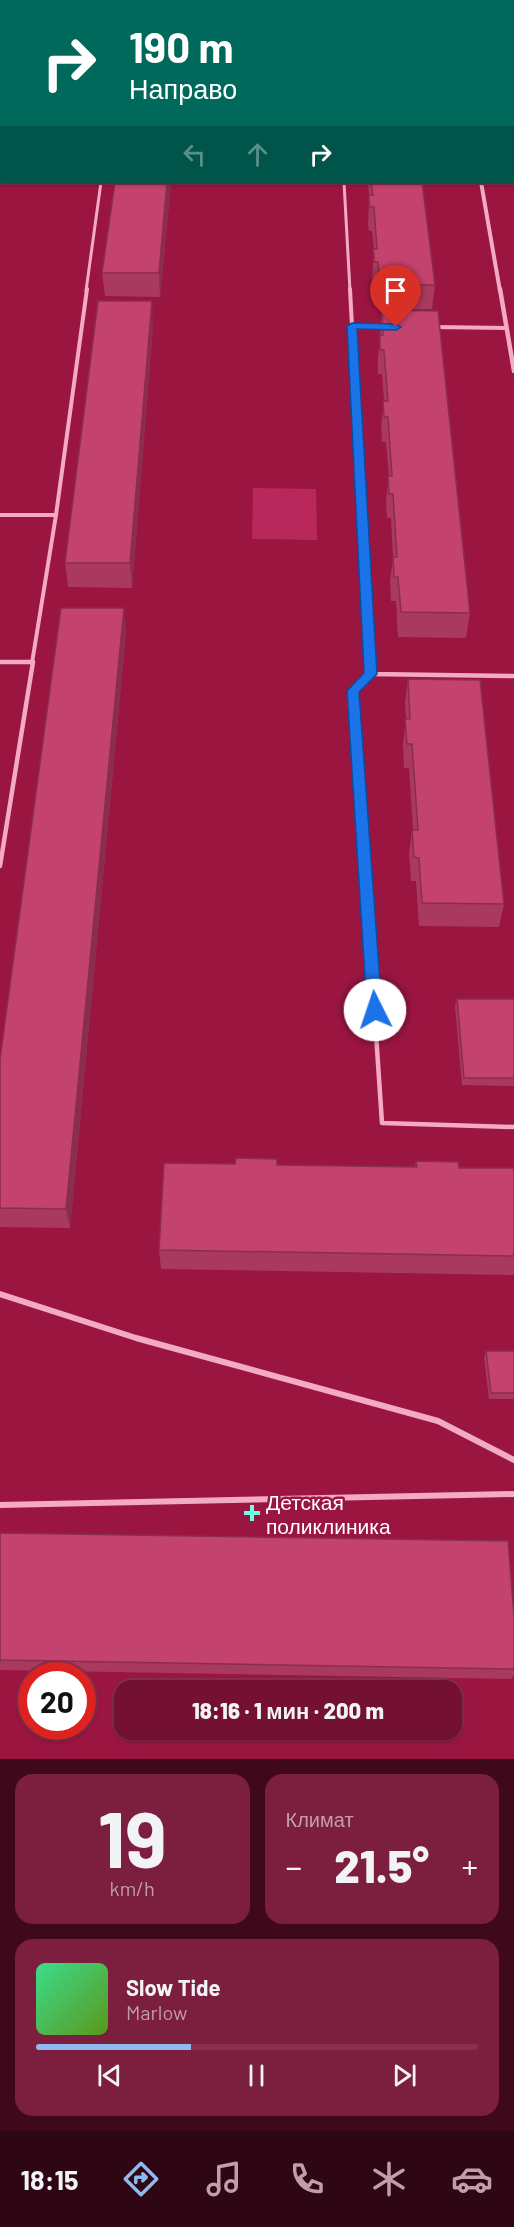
<!DOCTYPE html>
<html lang="ru">
<head>
<meta charset="utf-8">
<style>
	body { margin:0; font-family:Barlow,sans-serif; background:#7c1e3d; color:#f1f3f6; height:100vh; display:flex; flex-direction:column; font-size:22px; white-space:nowrap }
	* { box-sizing:border-box; margin:0 }
	p { font-size:20px; color:#c29dab }
	.icon { flex:none; width:33px; height:33px; fill:none; stroke:currentColor; stroke-width:2; stroke-linecap:round; stroke-linejoin:round }
	.map { position:relative; height:1759px; overflow:hidden }
	.details { display:flex; flex-direction:column; gap:15px; padding:15px; background:#40091b; flex:1 }
	.details>* { flex:none }
	.hud { position:absolute; left:0px; top:0px; width:514px; height:183px; box-shadow:0 2px 4px #0004,0 0 0 2px #86304d; background:#00695c; color:#fff; overflow:hidden }
	.speed { position:absolute; left:18px; top:1662px; display:flex; gap:12px; font-size:30px; font-weight:700; text-align:center }
	.speed>* { display:grid; place-content:center; width:78px; height:78px; border-radius:50%; background:#741031; box-shadow:0 2px 4px #0004,0 0 0 2px #86304d; line-height:1 }
	.speed .limit { border:9px solid #d22; background:#fff; color:#111 }
	.pin { position:absolute; display:grid; place-items:center; width:51px; height:51px; color:#fff; margin:-62px -26px; border-radius:50% 50% 50% 0; rotate:-45deg; box-shadow:0 0 6px #0007 }
	.pin .icon { rotate:45deg }
	.me { position:absolute; width:66px; margin:-33px; rotate:356deg; stroke-linejoin:round; filter:drop-shadow(0 0 4px #0008) }
	.turn { display:flex; align-items:center; gap:21px; height:126px; padding:0 30px; font-size:27px }
	.turn .icon { width:78px; height:78px; stroke-width:2.5 }
	.turn b { display:block; font-size:42px; line-height:51px }
	.lanes { display:flex; align-items:center; height:57px; padding:0 30px; background:#0003; justify-content:center; gap:30px; direction:ltr }
	.lanes .off { opacity:.35 }
	.big { font-size:45px; font-weight:800; line-height:1.1 }
	.details .widget { flex:1; display:flex; flex-direction:column; justify-content:center; gap:9px; min-width:0; padding:0 21px; border-radius:18px; background:#7c1e3d }
	.details .dial { align-items:center; gap:0 }
	.dial b { font-size:78px; line-height:1 }
	.song { display:flex; align-items:center; gap:18px }
	.cover { width:72px; height:72px; border-radius:9px; background:linear-gradient(135deg,hsl(150 70% 55%),hsl(90 70% 35%)) }
	.played { height:6px; border-radius:3px; background:linear-gradient(90deg,#90b9f0 35%,#86304d 35%) }
	.keys { display:flex; justify-content:space-around; direction:ltr }
	.heat { display:flex; justify-content:space-between; align-items:center; font-size:33px; direction:ltr }
	.details .tiles { flex:1; display:grid; gap:15px; grid-template-columns:1fr 1fr }
	.widget:last-child { grid-column:span 2 }
	.trip { position:absolute; left:114px; top:1680px; width:348px; height:60px; border-radius:18px; background:#741031; box-shadow:0 2px 4px #0004,0 0 0 2px #86304d; font-weight:800; line-height:60px; text-align:center }
	.tabs { display:flex; height:96px; justify-content:space-around; align-items:center; background:#2e0614; color:#c29dab }
	.tabs .icon { width:42px; height:42px }
	.tabs .current { color:#90b9f0 }
	.tabs b { font-size:27px; color:#f1f3f6 }
	.map>svg:first-child { display:block }
	.green { fill:#b9285a }
	.lines { fill:none; stroke-linecap:round; stroke-linejoin:round }
	.service-far3 { stroke:#f3aac3; stroke-width:3 }
	.service-far2 { stroke:#f3aac3; stroke-width:4 }
	.service-far1 { stroke:#f3aac3; stroke-width:4.5 }
	.service { stroke:#f3aac3; stroke-width:6 }
	.minor-far1 { stroke:#f3aac3; stroke-width:4 }
	.minor { stroke:#f3aac3; stroke-width:4.5 }
	.wall { fill:#a9395f }
	.shaded-wall { fill:#892e4d }
	.building { fill:#c4426e; stroke:#892e4d; stroke-width:1.5 }
	.route { fill:#1a73e8; stroke:#114b97; stroke-width:1.5 }
	.poi-dot { fill:#6cffe5; stroke:#9b1541; stroke-width:2 }
	.labels { text-anchor:middle; dominant-baseline:central; stroke-width:5; stroke-linejoin:round; paint-order:stroke }
	.near-poi-label { font-size:21px; fill:#fff; stroke:#9b1541; text-anchor:start }
</style>
</head>
<body>
<div class="map">
<svg width="514" height="1759" viewBox="0 0 514 1759">
	<rect width="100%" height="100%" fill="#9b1541"/>
	<path class="green" d="M253 488 316 489 317 540 252 539Z"/>
	<g class="lines">
		<g class="service-far3">
			<path d="M344 182 350 291"/>
			<path d="M86 291 101 182"/>
		</g>
		<g class="service-far2">
			<path d="M350 289 370 663"/>
			<path d="M352 326 387 327"/>
			<path d="M434 327 506 328"/>
			<path d="M0 515H56L87 289"/>
			<path d="M0 662H31"/>
			<path d="M32 663 56 515"/>
		</g>
		<g class="service-far1">
			<path d="M0 662H31"/>
			<path d="M370 662 371 674 514 676"/>
			<path d="M371 674 353 691 382 1123 514 1127"/>
			<path d="M0 866 33 662"/>
		</g>
		<g class="service">
			<path d="M0 1294 136 1338 438 1421 514 1460"/>
			<path d="M0 1505 514 1494"/>
		</g>
		<path class="minor-far1" d="M481 182 500 291"/>
		<path class="minor" d="M500 289 514 371"/>
	</g>
	<g class="wall">
		<rect x="184" y="0" width="119" height="2"/>
		<path d="M115 182H171L160 297 105 296 102 273Z"/>
		<path d="M368 182H422L435 285 432 309H378L376 286H373L372 280 374 249 372 231H369L368 225 369 195Z"/>
		<path d="M382 310 470 613 466 638 398 637 396 601H391L390 581 393 557 391 518H387L386 501 389 476 386 442H382L381 426 384 401 382 374H378V359Z"/>
		<path d="M153 325 132 588 68 587 65 563Z"/>
		<path d="M126 632 70 1228 0 1227V1059Z"/>
		<path d="M408 679 504 904 499 927 419 926 416 881H411L409 854 412 830H413L409 768H404L403 744 406 719 405 703Z"/>
		<path d="M457 999H514V1086L462 1085 455 1006Z"/>
		<path d="M416 1161 459 1168H514V1275L161 1269 159 1250 277 1165 415 1167Z"/>
		<path d="M486 1351H514V1399H489L484 1357Z"/>
		<path d="M0 1533 514 1616V1675L511 1679 0 1670Z"/>
	</g>
	<g class="shaded-wall">
		<path d="M167 182H171L160 297 159 273Z"/>
		<path d="M152 301 153 325 132 588 130 563Z"/>
		<path d="M124 608 126 632 70 1228 66 1209Z"/>
	</g>
	<g class="building">
		<path d="M115 182H167L159 273H102Z"/>
		<path d="M371 182H422L435 285H380L378 262H374V256L373 249H377L374 207H370L369 201V195H373Z"/>
		<path d="M98 301H152L130 563H65Z"/>
		<path d="M382 310 438 311 470 613 401 612 398 577H394L393 557H397L393 494H389L388 476H392L388 417H384L383 401H388L384 350H380V335H383Z"/>
		<path d="M61 608H124L66 1209 0 1208V1059Z"/>
		<path d="M408 679 480 680 504 904 422 903 419 858 414 857 412 830H418L412 744H407L405 719H410Z"/>
		<path d="M457 999H514V1078H464Z"/>
		<path d="M236 1158 277 1159V1165L417 1167 416 1161 458 1162 459 1168H514V1256L159 1250 164 1163 235 1164Z"/>
		<path d="M486 1351H514V1393H491Z"/>
		<path d="M0 1533 508 1541 514 1616V1669L0 1660Z"/>
	</g>
	<path class="route" d="M352 323 396 324 401 327 396 330 357 329 377 674 359 692 382 1010 380 1014H370L367 1010 347 691 364 673 347 326Z"/>
	<path class="poi-dot" d="M249 1504h6v6h6v6h-6v6h-6v-6h-6v-6h6z"/>
	<g class="labels">
		<g class="near-poi-label">
			<text x="266" y="1501">Детская<tspan x="266" dy="24">поликлиника</tspan></text>
		</g>
	</g>
</svg>
<div class="speed"><div class="limit">20</div></div>
<div class="pin" style="left:396px;top:327px;background:#d93025"><svg class="icon" aria-label="arrive" viewBox="0 0 24 24"><path d="M6 21V4h12l-3 4 3 4H6"/></svg></div>
<svg class="me" style="left:375px;top:1010px" viewBox="-20 -20 40 40"><circle r="19" fill="#fff"/><path d="M0-13L10 11 0 6-10 11z" fill="#1a73e8"/></svg>
<div class="trip">18:16 · 1 мин · 200 m</div>
<div class="hud">
<div class="turn"><svg class="icon" aria-label="right" viewBox="0 0 24 24"><path d="M7 20v-9h11M14 6l5 5-5 5"/></svg><div><b>190 m</b>Направо</div></div>
<div class="lanes"><svg class="icon off" aria-label="left" viewBox="0 0 24 24"><path d="M17 20v-9H6M10 6l-5 5 5 5"/></svg><svg class="icon off" aria-label="ahead" viewBox="0 0 24 24"><path d="M12 20V5M6 11l6-6 6 6"/></svg><svg class="icon" aria-label="right" viewBox="0 0 24 24"><path d="M7 20v-9h11M14 6l5 5-5 5"/></svg></div>
</div>
</div>
<section class="details">
<div class="tiles">
<div class="widget dial"><b>19</b><p>km/h</p></div>
<div class="widget"><p>Климат</p>
<div class="heat"><a>−</a><b class="big">21.5°</b><a>+</a></div>
</div>
<div class="widget">
<div class="song"><i class="cover"></i><div><b>Slow Tide</b><p>Marlow</p></div></div>
<div class="played"></div>
<div class="keys"><svg class="icon" aria-label="previous" viewBox="0 0 24 24"><path d="M18 5L8 12l10 7zM5 5v14"/></svg><svg class="icon" aria-label="pause" viewBox="0 0 24 24"><path d="M8 5v14M16 5v14"/></svg><svg class="icon" aria-label="next" viewBox="0 0 24 24"><path d="M6 5l10 7-10 7zM19 5v14"/></svg></div>
</div>
</div>
</section>
<nav class="tabs">
<b>18:15</b>
<svg class="icon current" aria-label="directions" viewBox="0 0 24 24"><path d="M12 3l9 9-9 9-9-9zM9 14v-3h6M13 9l2 2-2 2"/></svg>
<svg class="icon" aria-label="music" viewBox="0 0 24 24"><path d="M9 18V5l10-2v13"/><circle cx="6" cy="18" r="3"/><circle cx="16" cy="16" r="3"/></svg>
<svg class="icon" aria-label="phone" viewBox="0 0 24 24"><path d="M5 4h4l2 5-3 2q2 4 5 5l2-3 5 2v4C11 20 4 13 5 4z"/></svg>
<svg class="icon" aria-label="climate" viewBox="0 0 24 24"><path d="M12 3v18M4 7l16 10M4 17L20 7"/></svg>
<svg class="icon" aria-label="car" viewBox="0 0 24 24"><path d="M5 17H2v-5l4-1 3-4h7l3 4 3 1v5h-3M9 17h6M6 11h13"/><circle cx="7" cy="17" r="2"/><circle cx="17" cy="17" r="2"/></svg>
</nav>
</body>
</html>
